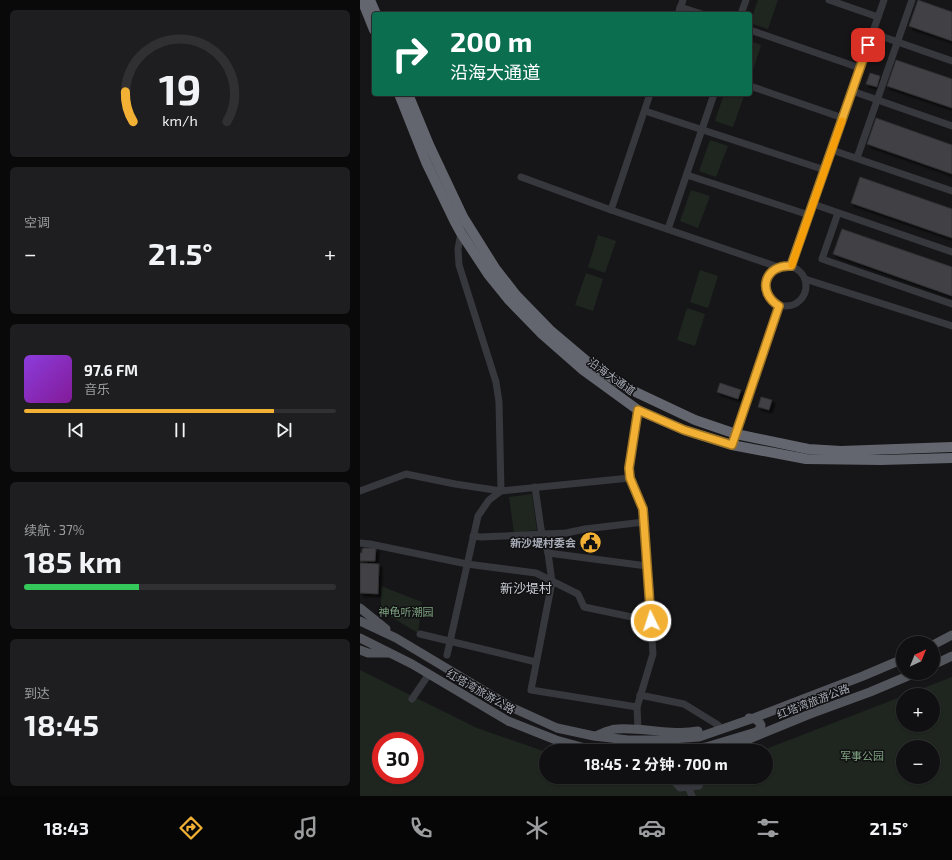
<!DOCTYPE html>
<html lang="zh">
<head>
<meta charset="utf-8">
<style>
	body { margin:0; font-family:"Exo 2","Noto Sans SC",sans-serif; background:#1e1e20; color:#f1f3f6; height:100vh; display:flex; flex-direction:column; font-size:15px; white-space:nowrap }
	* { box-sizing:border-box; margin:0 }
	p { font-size:13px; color:#9c9d9f }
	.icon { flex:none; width:22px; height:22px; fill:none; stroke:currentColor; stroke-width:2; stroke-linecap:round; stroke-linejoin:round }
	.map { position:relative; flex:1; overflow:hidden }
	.drawer { display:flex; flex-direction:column; gap:10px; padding:10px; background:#09090a; width:360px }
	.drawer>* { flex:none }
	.banner { position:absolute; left:12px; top:12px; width:380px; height:84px; border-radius:4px; box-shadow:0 1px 3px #0004,0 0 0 1px #303032; background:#0b6e4f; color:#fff; overflow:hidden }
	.needle { width:26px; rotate:43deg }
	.tools { position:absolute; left:536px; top:636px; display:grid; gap:8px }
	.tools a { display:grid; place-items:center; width:44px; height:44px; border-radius:50%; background:#101012; box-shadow:0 1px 3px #0004,0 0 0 1px #303032; font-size:20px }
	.speed { position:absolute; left:12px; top:732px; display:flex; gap:8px; font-size:20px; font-weight:700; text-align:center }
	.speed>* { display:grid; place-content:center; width:52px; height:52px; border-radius:50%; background:#101012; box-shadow:0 1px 3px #0004,0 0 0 1px #303032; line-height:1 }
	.speed .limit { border:6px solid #d22; background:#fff; color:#111 }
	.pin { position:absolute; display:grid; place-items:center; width:34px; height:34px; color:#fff; margin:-17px; border-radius:8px; box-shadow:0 2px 6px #0006 }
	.me { position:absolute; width:44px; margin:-22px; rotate:356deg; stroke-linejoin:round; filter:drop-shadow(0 0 3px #0008) }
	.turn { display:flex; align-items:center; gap:14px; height:84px; padding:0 12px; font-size:18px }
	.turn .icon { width:52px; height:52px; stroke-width:2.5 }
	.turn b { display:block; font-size:28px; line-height:34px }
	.big { font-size:30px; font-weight:700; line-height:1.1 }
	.drawer .card { flex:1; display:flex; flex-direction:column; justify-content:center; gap:6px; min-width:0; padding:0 14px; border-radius:6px; background:#1e1e20 }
	.drawer .dial { align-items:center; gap:0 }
	.dial svg { height:104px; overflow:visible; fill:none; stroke:#303032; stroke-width:7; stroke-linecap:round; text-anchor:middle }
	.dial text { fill:#f1f3f6; stroke:none }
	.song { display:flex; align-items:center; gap:12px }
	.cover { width:48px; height:48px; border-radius:6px; background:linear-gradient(135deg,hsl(270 70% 55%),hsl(290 70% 35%)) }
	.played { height:4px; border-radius:2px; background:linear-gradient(90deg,#f2b134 80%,#303032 80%) }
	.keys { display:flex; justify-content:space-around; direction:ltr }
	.heat { display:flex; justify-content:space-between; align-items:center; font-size:22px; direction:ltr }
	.charge { height:6px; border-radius:3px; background:linear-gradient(90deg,#34c759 37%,#303032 0) }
	.trip { position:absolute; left:179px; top:744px; width:234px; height:40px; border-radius:20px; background:#101012; box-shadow:0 1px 3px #0004,0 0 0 1px #303032; font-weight:700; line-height:40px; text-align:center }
	.tabs { display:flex; height:64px; justify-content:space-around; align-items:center; background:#060607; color:#9c9d9f }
	.tabs .icon { width:28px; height:28px }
	.tabs .current { color:#f2b134 }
	.tabs b { font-size:18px; color:#f1f3f6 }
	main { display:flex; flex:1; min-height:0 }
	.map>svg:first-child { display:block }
	.green { fill:#1e261f; fill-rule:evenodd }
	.building { fill:#404145; stroke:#303034; filter:url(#shadow) }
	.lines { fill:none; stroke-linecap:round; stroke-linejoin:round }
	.minor { stroke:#37383d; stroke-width:7 }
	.major { stroke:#53555c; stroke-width:9 }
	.highway { stroke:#63666e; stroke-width:10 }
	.route-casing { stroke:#9d7322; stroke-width:10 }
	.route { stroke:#f2b134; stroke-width:7 }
	.slow { stroke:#f59e0b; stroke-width:7 }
	.labels { text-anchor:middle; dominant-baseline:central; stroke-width:3; stroke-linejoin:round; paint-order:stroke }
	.street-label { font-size:11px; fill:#a8adb8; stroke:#111113 }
	.poi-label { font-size:11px; font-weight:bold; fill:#a8adb8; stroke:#111113; text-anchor:end }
	.park-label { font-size:11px; fill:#7fa381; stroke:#111113 }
	.quarter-label { font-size:13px; fill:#c9ccd4; stroke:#111113 }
</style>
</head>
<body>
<main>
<section class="drawer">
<div class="card dial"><svg viewBox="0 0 100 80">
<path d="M14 69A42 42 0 1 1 86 69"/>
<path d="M14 69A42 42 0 0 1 8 46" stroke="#f2b134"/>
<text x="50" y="56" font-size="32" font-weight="700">19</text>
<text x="50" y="72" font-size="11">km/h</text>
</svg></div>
<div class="card"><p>空调</p>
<div class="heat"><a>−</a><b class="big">21.5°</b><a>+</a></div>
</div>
<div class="card">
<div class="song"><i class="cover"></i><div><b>97.6 FM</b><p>音乐</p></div></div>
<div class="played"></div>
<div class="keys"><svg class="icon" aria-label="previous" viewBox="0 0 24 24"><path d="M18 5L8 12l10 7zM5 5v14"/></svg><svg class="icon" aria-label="pause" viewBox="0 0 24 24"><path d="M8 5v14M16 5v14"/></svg><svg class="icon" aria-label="next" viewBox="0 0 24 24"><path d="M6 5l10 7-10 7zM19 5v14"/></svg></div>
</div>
<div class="card"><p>续航 · 37%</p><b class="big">185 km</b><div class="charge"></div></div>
<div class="card"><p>到达</p><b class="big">18:45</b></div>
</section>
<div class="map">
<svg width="592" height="796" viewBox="0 0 592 796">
	<defs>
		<filter id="shadow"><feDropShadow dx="3" dy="3" stdDeviation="1" flood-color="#0009"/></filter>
	</defs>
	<rect width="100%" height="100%" fill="#161618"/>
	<g class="green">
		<path d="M398 0H418L408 29 390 23Z"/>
		<path d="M390 41 401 45 391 77 390 76Z"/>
		<path d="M364 94H379L384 96 373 127 355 121Z"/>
		<path d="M350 140 368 146 356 177 339 171Z"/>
		<path d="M331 190 350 196 338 228 320 221Z"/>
		<path d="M238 235 256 241 245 273 228 267Z"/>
		<path d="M340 270 358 276 348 308 330 302Z"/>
		<path d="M226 273 243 279 233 311 215 305Z"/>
		<path d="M327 308 345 314 335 346 317 340Z"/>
		<path d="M172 494 177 530 154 533 149 497Z"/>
		<path d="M21 586 62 602 58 633 21 611Z"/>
		<path d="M0 670 117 728 186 752V777H406V751H401L543 696V725H573V695H545L592 677V796H0ZM21 741H55V775H21ZM543 747H573V777H543Z"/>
	</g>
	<g class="building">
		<path d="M558 0 592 12V41L549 26Z"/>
		<path d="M536 60 592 79V108L527 86Z"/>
		<path d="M510 73 520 76 517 87 506 84Z"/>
		<path d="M516 118 592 145V174L507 144Z"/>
		<path d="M500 177 592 209V238L491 203Z"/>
		<path d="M482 229 592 267V296L473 254Z"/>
		<path d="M360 383 381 390 378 399 357 392Z"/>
		<path d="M401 397 412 400 409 410 398 407Z"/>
		<path d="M4 548H16L15 561H0V553H2V549Z"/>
		<path d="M0 563 19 564 18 594 0 593Z"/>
	</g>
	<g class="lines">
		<g class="minor">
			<path d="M469 0 518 17"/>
			<path d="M320 7 342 14"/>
			<path d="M318 14 323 0"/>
			<path d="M381 14 386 0"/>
			<path d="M390 30 500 68"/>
			<path d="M512 33 592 61"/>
			<path d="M390 86 483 118"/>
			<path d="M492 91 592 126"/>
			<path d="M285 111 465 170"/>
			<path d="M472 150 592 191"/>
			<path d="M497 158 552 0"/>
			<path d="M327 175 449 215"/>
			<path d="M161 177 251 210 418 267"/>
			<path d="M453 204 592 252"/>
			<path d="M251 210 290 94"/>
			<path d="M478 213 462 259 592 304"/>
			<path d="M308 229 354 94"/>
			<circle cx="426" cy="286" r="20"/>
			<path d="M431 266 524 0"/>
			<path d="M445 279 592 326"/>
			<path d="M278 410 269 468 270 478 283 509 293 654 277 707 278 729"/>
			<path d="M376 434 419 305"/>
			<path d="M175 487 181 529 188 553 192 582 171 690 277 707"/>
			<path d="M0 491 46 474 95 484 141 491 270 478"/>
			<path d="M113 536 121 537 206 533 225 529 284 522"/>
			<path d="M0 543 10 544 107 564 176 573 218 594 224 607 291 621"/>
			<path d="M188 553 287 566"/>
			<path d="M60 634 176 662"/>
			<path d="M87 655 118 516 129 500 141 491 139 402 136 382 99 265 98 249 101 233"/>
			<path d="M280 695 324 704 358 725"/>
			<path d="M52 699 69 674"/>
			<path d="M309 777 320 788 339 786 343 777"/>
			<path d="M328 787 332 796"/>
		</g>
		<g class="major">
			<path d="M0 608 26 629"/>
			<path d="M0 621 36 638 153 708 197 728 234 736 268 740H297L339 737 394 718 503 676 543 659"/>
			<path d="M0 638 52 664 148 721 196 740 236 751"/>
			<path d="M573 645 592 635"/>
			<path d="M0 650 8 653H28"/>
			<path d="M573 665 592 656"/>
			<path d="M236 736C243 733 250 729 257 729 283 727 313 736 338 731"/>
			<path d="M318 751 346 747 396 732 400 729 401 725C398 720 395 718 389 718"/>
			<path d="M360 751 450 714 510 692 555 673"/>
		</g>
		<g class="highway">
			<path d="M2 0 14 30"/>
			<path d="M10 0 16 14"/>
			<path d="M39 94 66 162 95 222 101 233 128 274 149 300 182 334 223 370 278 410 324 430 372 445 446 459 521 460 592 458"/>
			<path d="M48 94 69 145 103 217 135 268 156 295 190 330 229 363 267 388 335 420 376 434 448 449 481 451 592 447"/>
		</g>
	</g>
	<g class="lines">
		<defs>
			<path id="route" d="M291 621 283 509 270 478 269 468 278 410 324 430 372 445 419 306C396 292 405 264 431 266L508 45"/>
		</defs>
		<use href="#route" class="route-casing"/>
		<use href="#route" class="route"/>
		<path class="slow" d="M432 265 482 121"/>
	</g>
	<defs>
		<symbol id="civic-disc" viewBox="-11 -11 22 22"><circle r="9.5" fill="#f2b134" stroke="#111113"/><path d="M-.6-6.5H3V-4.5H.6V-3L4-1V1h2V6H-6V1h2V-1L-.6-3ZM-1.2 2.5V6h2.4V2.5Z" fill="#111"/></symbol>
	</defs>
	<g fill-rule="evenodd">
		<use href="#civic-disc" x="218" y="530" width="25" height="25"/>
	</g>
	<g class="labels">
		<g class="street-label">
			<text transform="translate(252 376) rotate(36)">沿海大通道</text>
			<text transform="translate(121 691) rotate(30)">红塔湾旅游公路</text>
			<text transform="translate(453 701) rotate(-21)">红塔湾旅游公路</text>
		</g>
		<g class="poi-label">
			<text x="216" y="542">新沙堤村委会</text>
		</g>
		<g class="park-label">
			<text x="46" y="611">神龟听潮园</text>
			<text x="502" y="755">军事公园</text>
		</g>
		<g class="quarter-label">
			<text x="166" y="588">新沙堤村</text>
		</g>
	</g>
</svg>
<div class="tools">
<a><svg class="needle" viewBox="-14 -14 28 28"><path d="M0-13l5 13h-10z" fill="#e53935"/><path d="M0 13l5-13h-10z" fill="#9c9d9f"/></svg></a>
<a>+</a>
<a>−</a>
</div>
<div class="speed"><div class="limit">30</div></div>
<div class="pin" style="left:508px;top:45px;background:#d93025"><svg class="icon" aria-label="arrive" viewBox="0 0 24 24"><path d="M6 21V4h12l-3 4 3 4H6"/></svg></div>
<svg class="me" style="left:291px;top:621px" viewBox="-20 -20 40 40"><circle r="17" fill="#f2b134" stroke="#fff" stroke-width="3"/><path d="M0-11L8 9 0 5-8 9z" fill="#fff"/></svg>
<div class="trip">18:45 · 2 分钟 · 700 m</div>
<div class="banner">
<div class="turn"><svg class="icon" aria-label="right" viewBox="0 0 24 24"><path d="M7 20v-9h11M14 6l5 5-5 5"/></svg><div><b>200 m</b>沿海大通道</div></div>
</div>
</div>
</main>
<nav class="tabs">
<b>18:43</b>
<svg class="icon current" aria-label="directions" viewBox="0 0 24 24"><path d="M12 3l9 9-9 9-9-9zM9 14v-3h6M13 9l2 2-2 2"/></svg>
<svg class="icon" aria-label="music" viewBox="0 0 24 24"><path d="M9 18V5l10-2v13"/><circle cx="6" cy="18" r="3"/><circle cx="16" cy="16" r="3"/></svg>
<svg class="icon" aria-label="phone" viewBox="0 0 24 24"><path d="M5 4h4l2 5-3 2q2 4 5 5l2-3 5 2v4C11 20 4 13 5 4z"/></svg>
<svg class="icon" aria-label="climate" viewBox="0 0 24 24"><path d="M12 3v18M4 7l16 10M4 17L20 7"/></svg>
<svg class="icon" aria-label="car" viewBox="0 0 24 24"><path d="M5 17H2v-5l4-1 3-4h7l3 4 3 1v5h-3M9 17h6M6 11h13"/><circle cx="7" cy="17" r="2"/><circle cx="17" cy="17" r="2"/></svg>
<svg class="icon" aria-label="filters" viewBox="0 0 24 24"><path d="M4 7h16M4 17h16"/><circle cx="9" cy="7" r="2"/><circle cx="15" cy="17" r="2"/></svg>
<b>21.5°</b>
</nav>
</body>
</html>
